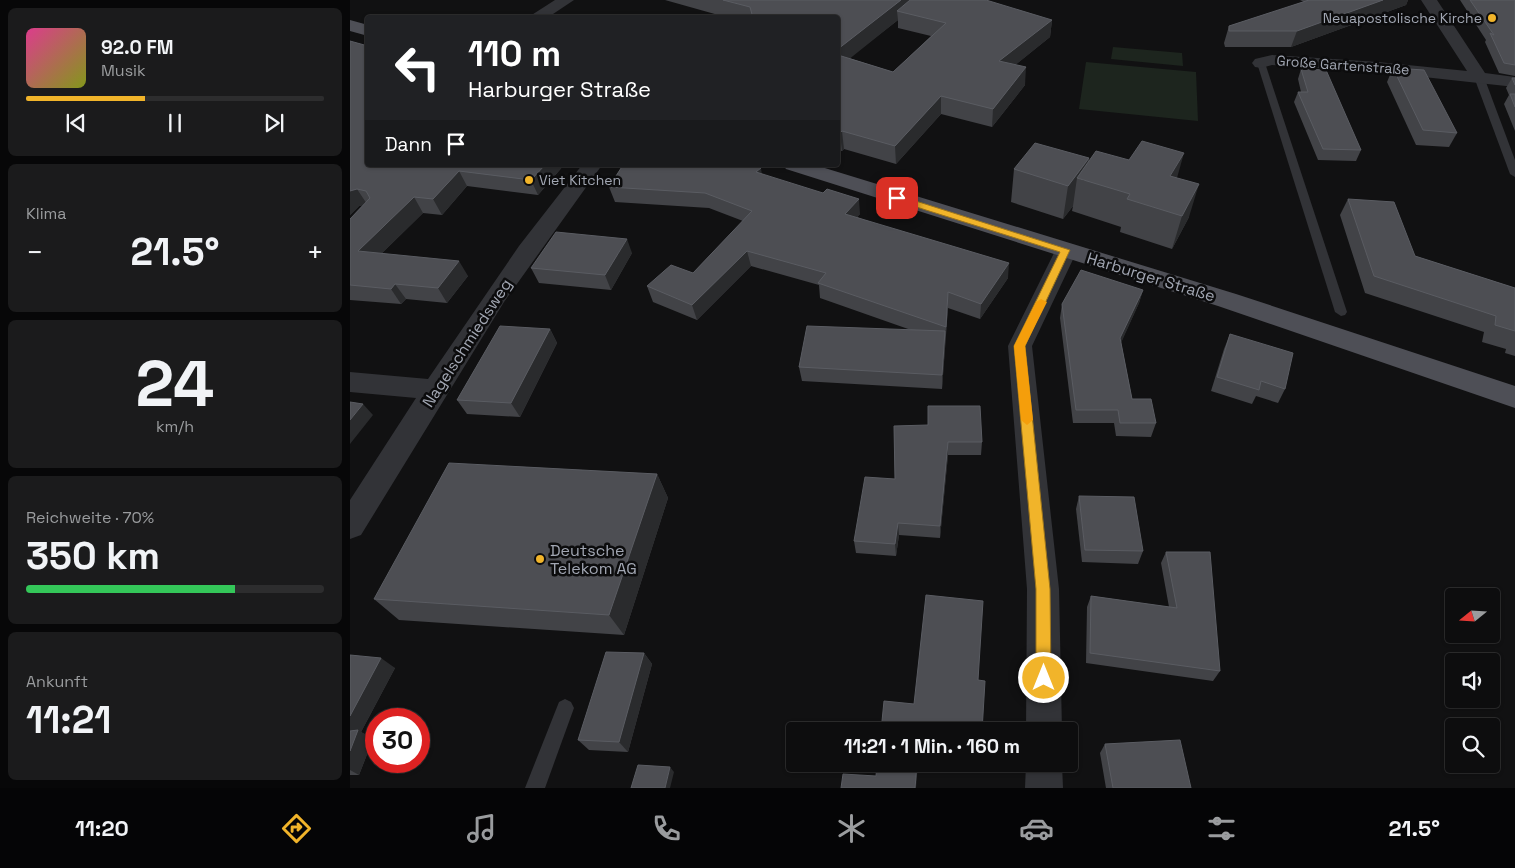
<!DOCTYPE html>
<html lang="de">
<head>
<meta charset="utf-8">
<style>
	body { margin:0; font-family:"Space Grotesk",sans-serif; background:#1b1b1c; color:#f1f3f6; height:100vh; display:flex; flex-direction:column; font-size:19px; white-space:nowrap }
	* { box-sizing:border-box; margin:0 }
	p { font-size:16px; color:#9a9c9e }
	.icon { flex:none; width:28px; height:28px; fill:none; stroke:currentColor; stroke-width:2; stroke-linecap:round; stroke-linejoin:round }
	.map { position:relative; flex:1; overflow:hidden }
	.sheet { display:flex; flex-direction:column; gap:8px; padding:8px; background:#070708; width:350px }
	.sheet>* { flex:none }
	.banner { position:absolute; left:15px; top:15px; width:475px; height:152px; border-radius:5px; box-shadow:0 1px 4px #0004,0 0 0 1px #2d2d2e; background:#202124; color:#fff; overflow:hidden }
	.needle { width:32px; rotate:252deg }
	.controls { position:absolute; left:1095px; top:588px; display:grid; gap:10px }
	.controls a { display:grid; place-items:center; width:55px; height:55px; border-radius:5px; background:#0d0d0e; box-shadow:0 1px 4px #0004,0 0 0 1px #2d2d2e; font-size:25px }
	.speed { position:absolute; left:15px; top:708px; display:flex; gap:10px; font-size:25px; font-weight:700; text-align:center }
	.speed>* { display:grid; place-content:center; width:65px; height:65px; border-radius:50%; background:#0d0d0e; box-shadow:0 1px 4px #0004,0 0 0 1px #2d2d2e; line-height:1 }
	.speed .limit { border:8px solid #d22; background:#fff; color:#111 }
	.pin { position:absolute; display:grid; place-items:center; width:42px; height:42px; color:#fff; margin:-21px; border-radius:10px; box-shadow:0 2px 8px #0006 }
	.me { position:absolute; width:55px; margin:-28px; rotate:0deg; stroke-linejoin:round; filter:drop-shadow(0 0 4px #0008) }
	.turn { display:flex; align-items:center; gap:18px; height:105px; padding:0 20px; font-size:22px }
	.turn .icon { width:65px; height:65px; stroke-width:2.5 }
	.turn b { display:block; font-size:35px; line-height:42px }
	.then { display:flex; align-items:center; height:48px; padding:0 20px; background:#0003; gap:10px; font-size:19px }
	.big { font-size:38px; font-weight:700; line-height:1.1 }
	.sheet .card { flex:1; display:flex; flex-direction:column; justify-content:center; gap:8px; min-width:0; padding:0 18px; border-radius:8px; background:#1b1b1c }
	.sheet .dial { align-items:center; gap:0 }
	.dial b { font-size:65px; line-height:1 }
	.song { display:flex; align-items:center; gap:15px }
	.cover { width:60px; height:60px; border-radius:8px; background:linear-gradient(135deg,hsl(330 70% 55%),hsl(70 70% 35%)) }
	.played { height:5px; border-radius:2px; background:linear-gradient(90deg,#f1b42a 40%,#2d2d2e 40%) }
	.keys { display:flex; justify-content:space-around; direction:ltr }
	.heat { display:flex; justify-content:space-between; align-items:center; font-size:28px; direction:ltr }
	.charge { height:8px; border-radius:4px; background:linear-gradient(90deg,#34c759 70%,#2d2d2e 0) }
	.trip { position:absolute; left:436px; top:722px; width:292px; height:50px; border-radius:5px; background:#0d0d0e; box-shadow:0 1px 4px #0004,0 0 0 1px #2d2d2e; font-weight:700; line-height:50px; text-align:center }
	.tab-bar { display:flex; height:80px; justify-content:space-around; align-items:center; background:#050506; color:#9a9c9e }
	.tab-bar .icon { width:35px; height:35px }
	.tab-bar .on { color:#f1b42a }
	.tab-bar b { font-size:22px; color:#f1f3f6 }
	main { display:flex; flex:1; min-height:0 }
	.map>svg:first-child { display:block }
	.green { fill:#1d251e }
	.lines { fill:none; stroke-linecap:round; stroke-linejoin:round }
	.lane { fill:#323337; fill-rule:evenodd }
	.street { fill:#323337; fill-rule:evenodd }
	.primary { fill:#4e4f56; fill-rule:evenodd }
	.wall { fill:#424347; fill-rule:evenodd }
	.shaded-wall { fill:#2a2b2d }
	.building { fill:#4d4e53; stroke:#5a5c62 }
	.route { fill:#f1b42a; stroke:#9d751b }
	.slow { fill:#f59e0b }
	.poi-dot { fill:#f1b42a; stroke:#0c0c0d; stroke-width:2 }
	.labels { text-anchor:middle; dominant-baseline:central; stroke-width:5; stroke-linejoin:round; paint-order:stroke }
	.far-poi-label { font-size:14px; fill:#a2a7b3; stroke:#0c0c0d; text-anchor:end }
	.far-street-label { font-size:14px; fill:#a2a7b3; stroke:#0c0c0d }
	.street-label { font-size:16px; fill:#a2a7b3; stroke:#0c0c0d }
	.poi-label { font-size:16px; fill:#a2a7b3; stroke:#0c0c0d; text-anchor:start }
</style>
</head>
<body>
<main>
<section class="sheet">
<div class="card">
<div class="song"><i class="cover"></i><div><b>92.0 FM</b><p>Musik</p></div></div>
<div class="played"></div>
<div class="keys"><svg class="icon" aria-label="previous" viewBox="0 0 24 24"><path d="M18 5L8 12l10 7zM5 5v14"/></svg><svg class="icon" aria-label="pause" viewBox="0 0 24 24"><path d="M8 5v14M16 5v14"/></svg><svg class="icon" aria-label="next" viewBox="0 0 24 24"><path d="M6 5l10 7-10 7zM19 5v14"/></svg></div>
</div>
<div class="card"><p>Klima</p>
<div class="heat"><a>−</a><b class="big">21.5°</b><a>+</a></div>
</div>
<div class="card dial"><b>24</b><p>km/h</p></div>
<div class="card"><p>Reichweite · 70%</p><b class="big">350 km</b><div class="charge"></div></div>
<div class="card"><p>Ankunft</p><b class="big">11:21</b></div>
</section>
<div class="map">
<svg width="1165" height="788" viewBox="0 0 1165 788">
	<rect width="100%" height="100%" fill="#111112"/>
	<g class="green">
		<path d="M763 47 832 53 833 66 761 59Z"/>
		<path d="M736 62 846 72 848 121 729 109Z"/>
	</g>
	<g class="lines">
		<g class="lane">
			<path d="M911 60 915 63 997 312 995 315 991 316 985 312 907 63Z"/>
			<path d="M1129 74 1134 77 1165 160V177L1160 174 1124 77Z"/>
			<path d="M215 699 221 702 224 708 195 788H175L209 702Z"/>
		</g>
		<g class="street">
			<path d="M205 0H224L197 18H177Z"/>
			<path d="M1071 0H1087L1135 73 1165 77V87L1028 72 922 65 911 68 905 67 902 63 905 59 922 55 1028 62 1117 71Z"/>
			<path d="M232 165H252L154 302 11 535 0 539V500L66 398 0 392V372L78 379 169 246Z"/>
			<path d="M716 244 724 246 727 251 682 346 709 589 712 731H676L677 589 658 346 705 251 708 246Z"/>
			<path d="M676 764H712L713 788H675Z"/>
		</g>
		<g class="primary">
			<path d="M0 20 18 25V36L0 31Z"/>
			<path d="M433 165H465L886 294 1165 386V408L868 306 436 169Z"/>
		</g>
	</g>
	<g class="wall">
		<path d="M315 0H558L559 1 702 20 700 37 665 65 675 85 642 127 591 114 546 164 494 149 492 151 488 150V18H379ZM548 20V28L581 36 543 72 499 58Z"/>
		<path d="M950 0H1058L1056 5 941 47H875L874 43 879 26 954 2Z"/>
		<path d="M1110 0H1165V76L1149 73 1135 42 1136 40Z"/>
		<path d="M18 46 214 165 188 195 117 186 92 215 73 213 32 253 118 276 97 303 56 299 51 304 0 300V219L13 205 9 206 0 215Z"/>
		<path d="M1043 68 1107 133 1099 147 1066 145 1037 82Z"/>
		<path d="M951 69 1011 150 1006 161 968 160 944 102 948 92H951L948 79Z"/>
		<path d="M1162 78H1165V131L1154 104 1159 95 1156 88Z"/>
		<path d="M739 158V161L827 178 839 217 822 249 770 232 771 227 722 211 723 206 713 219 661 202 664 169Z"/>
		<path d="M265 165H402L412 174 510 214 507 217 658 278 630 319 598 308 592 389 452 381 449 367 561 330 470 298 469 285 401 266 347 320 303 302 297 286 343 273 393 221 359 208 265 202 259 187 272 167Z"/>
		<path d="M998 199 1065 256 1165 288V356L1155 353 1156 349 1132 342 1134 332 1015 293 990 215Z"/>
		<path d="M282 253 261 290 189 283 181 268Z"/>
		<path d="M793 290 789 303 771 342 782 399 806 423 801 437 766 436 764 423H723L710 318 712 304Z"/>
		<path d="M200 329 207 343 170 417 117 414 107 400Z"/>
		<path d="M880 334 935 389 928 403 906 396 902 404 861 391 874 349Z"/>
		<path d="M544 426 632 442 631 455H598L590 538 549 535 546 556 506 553 504 541 545 479Z"/>
		<path d="M307 474 318 498 274 635 49 620 24 599Z"/>
		<path d="M729 496 793 551 788 564 732 562 726 509Z"/>
		<path d="M816 552 870 671 863 681 736 663 737 607 741 596 819 607 811 563Z"/>
		<path d="M294 653 302 664 278 752 239 750 228 740Z"/>
		<path d="M0 655 45 668 11 732 23 739 9 775H0Z"/>
		<path d="M755 744 841 788H756L750 753Z"/>
	</g>
	<g class="shaded-wall">
		<path d="M551 0H558L559 11H547L548 20 488 68V49Z"/>
		<path d="M1033 0H1058L1056 5 941 47 947 31Z"/>
		<path d="M702 20 700 37 648 79 649 61Z"/>
		<path d="M676 67 675 85 642 127 643 109Z"/>
		<path d="M591 96V114L546 164 545 146Z"/>
		<path d="M492 131 494 149 492 151 490 133Z"/>
		<path d="M834 153 825 185 820 176Z"/>
		<path d="M739 158 735 181 727 178 723 206 713 219 718 186Z"/>
		<path d="M195 165H214L188 195 181 180Z"/>
		<path d="M411 168 413 183 406 172Z"/>
		<path d="M109 171 117 186 92 215 83 199Z"/>
		<path d="M849 184 839 217 822 249 832 216Z"/>
		<path d="M7 189 17 204 9 206 0 215V191Z"/>
		<path d="M64 197 73 213 19 266 8 251Z"/>
		<path d="M509 199 510 214 497 229 495 214Z"/>
		<path d="M277 239 282 253 261 290 255 275Z"/>
		<path d="M397 251 401 266 347 320 342 305Z"/>
		<path d="M109 261 118 276 97 303 88 288Z"/>
		<path d="M659 263 658 278 630 319 631 304Z"/>
		<path d="M45 284 56 299 51 304 41 289Z"/>
		<path d="M793 290 789 303 767 352 770 338Z"/>
		<path d="M598 292V308L595 342 596 327Z"/>
		<path d="M200 329 207 343 170 417 161 403Z"/>
		<path d="M595 331V345L592 389V375Z"/>
		<path d="M13 404 23 415 0 444V420Z"/>
		<path d="M598 442V455L590 538V526Z"/>
		<path d="M307 474 318 498 274 635 259 615Z"/>
		<path d="M548 523 549 535 546 556 545 544Z"/>
		<path d="M294 653 302 664 278 752 269 742Z"/>
		<path d="M31 658 45 668 11 732 23 739 9 775 0 770V716Z"/>
		<path d="M567 764H568L566 788H565Z"/>
		<path d="M320 767 324 772 320 788H315Z"/>
	</g>
	<g class="building">
		<path d="M373 0H551L488 49V18H403L400 7Z"/>
		<path d="M560 0H636L702 20 649 61 676 67 643 109 591 96 545 146 492 131 490 133 488 132V55L543 72 596 23 547 11Z"/>
		<path d="M959 0H1033L947 31H879V26Z"/>
		<path d="M1120 0H1165V65L1154 63 1140 33 1144 35Z"/>
		<path d="M0 41 18 46V165H195L181 180 109 171 83 199 64 197 8 251 109 261 88 288 45 284 41 289 0 285V219L20 198 16 191 7 189 0 191Z"/>
		<path d="M1043 68 1074 70 1107 133 1073 130Z"/>
		<path d="M951 69 976 70 1011 150 973 149 948 92H958Z"/>
		<path d="M1162 78H1165V85Z"/>
		<path d="M1160 94H1165V107Z"/>
		<path d="M792 141 834 153 820 176 849 184 832 216 777 199 780 194 727 178 746 151 779 160Z"/>
		<path d="M685 143 739 158 718 186 664 169Z"/>
		<path d="M273 165H402L411 168 406 172 473 193 477 189 509 199 495 214 659 263 631 304 598 292 596 327 468 283 476 273 397 251 342 305 297 286 321 265 343 273 402 211 355 193 259 187Z"/>
		<path d="M998 199 1044 202 1065 256 1165 288V331L1145 325 1146 316 1024 276Z"/>
		<path d="M206 232 277 239 255 275 181 268Z"/>
		<path d="M731 270 793 290 770 338 782 399H801L806 423H770L768 410H726L712 304Z"/>
		<path d="M150 326 200 329 161 403 107 400Z"/>
		<path d="M457 326 595 331 592 375 449 367Z"/>
		<path d="M880 334 943 353 935 389 911 381 909 390 867 377Z"/>
		<path d="M0 402 13 404 0 420Z"/>
		<path d="M578 406H630L632 442H598L590 526 548 523 545 544 504 541 515 477 545 479 544 426 578 425Z"/>
		<path d="M99 463 307 474 259 615 24 599Z"/>
		<path d="M729 496 784 497 793 551 735 550Z"/>
		<path d="M816 552H860L870 671 740 653 741 596 827 608Z"/>
		<path d="M576 595 633 601 628 680 635 681 632 731H531L534 701 564 704Z"/>
		<path d="M256 652 294 653 269 742 228 740Z"/>
		<path d="M0 655 31 658 0 716Z"/>
		<path d="M8 730 0 751V731Z"/>
		<path d="M830 740 841 788H763L755 744Z"/>
		<path d="M527 764H567L565 788H491L493 774 526 776Z"/>
		<path d="M288 765 320 767 315 788H281Z"/>
	</g>
	<path class="route" d="M544 196H550L720 250 675 346 700 589 701 678 699 683 694 685 688 683 686 678V589L664 346 710 252 544 200Z"/>
	<path class="slow" d="M691 299 697 302 675 346 683 420 677 425 671 420 664 346 686 302Z"/>
	<g class="poi-dot">
		<circle cx="1142" cy="18" r="5"/>
		<circle cx="179" cy="180" r="5"/>
		<circle cx="190" cy="559" r="5"/>
	</g>
	<g class="labels">
		<g class="far-poi-label">
			<text x="1132" y="18">Neuapostolische Kirche</text>
			<text x="189" y="180" text-anchor="start">Viet Kitchen</text>
		</g>
		<g class="far-street-label">
			<text transform="translate(993 65) rotate(4)">Große Gartenstraße</text>
		</g>
		<g class="street-label">
			<text transform="translate(801 277) rotate(17)">Harburger Straße</text>
			<text transform="translate(117 343) rotate(-57)">Nagelschmiedsweg</text>
		</g>
		<g class="poi-label">
			<text x="200" y="550">Deutsche<tspan x="200" dy="18">Telekom AG</tspan></text>
		</g>
	</g>
</svg>
<div class="controls">
<a><svg class="needle" viewBox="-14 -14 28 28"><path d="M0-13l5 13h-10z" fill="#e53935"/><path d="M0 13l5-13h-10z" fill="#9a9c9e"/></svg></a>
<a><svg class="icon" aria-label="sound" viewBox="0 0 24 24"><path d="M4 9h4l5-4v14l-5-4H4zM17 9q2 3 0 6"/></svg></a>
<a><svg class="icon" aria-label="search" viewBox="0 0 24 24"><circle cx="10" cy="10" r="6"/><path d="M15 15l6 6"/></svg></a>
</div>
<div class="speed"><div class="limit">30</div></div>
<div class="pin" style="left:547px;top:198px;background:#d93025"><svg class="icon" aria-label="arrive" viewBox="0 0 24 24"><path d="M6 21V4h12l-3 4 3 4H6"/></svg></div>
<svg class="me" style="left:694px;top:678px" viewBox="-20 -20 40 40"><circle r="17" fill="#f1b42a" stroke="#fff" stroke-width="3"/><path d="M0-11L8 9 0 5-8 9z" fill="#fff"/></svg>
<div class="trip">11:21 · 1 Min. · 160 m</div>
<div class="banner">
<div class="turn"><svg class="icon" aria-label="left" viewBox="0 0 24 24"><path d="M17 20v-9H6M10 6l-5 5 5 5"/></svg><div><b>110 m</b>Harburger Straße</div></div>
<div class="then">Dann<svg class="icon" aria-label="arrive" viewBox="0 0 24 24"><path d="M6 21V4h12l-3 4 3 4H6"/></svg></div>
</div>
</div>
</main>
<nav class="tab-bar">
<b>11:20</b>
<svg class="icon on" aria-label="directions" viewBox="0 0 24 24"><path d="M12 3l9 9-9 9-9-9zM9 14v-3h6M13 9l2 2-2 2"/></svg>
<svg class="icon" aria-label="music" viewBox="0 0 24 24"><path d="M9 18V5l10-2v13"/><circle cx="6" cy="18" r="3"/><circle cx="16" cy="16" r="3"/></svg>
<svg class="icon" aria-label="phone" viewBox="0 0 24 24"><path d="M5 4h4l2 5-3 2q2 4 5 5l2-3 5 2v4C11 20 4 13 5 4z"/></svg>
<svg class="icon" aria-label="climate" viewBox="0 0 24 24"><path d="M12 3v18M4 7l16 10M4 17L20 7"/></svg>
<svg class="icon" aria-label="car" viewBox="0 0 24 24"><path d="M5 17H2v-5l4-1 3-4h7l3 4 3 1v5h-3M9 17h6M6 11h13"/><circle cx="7" cy="17" r="2"/><circle cx="17" cy="17" r="2"/></svg>
<svg class="icon" aria-label="filters" viewBox="0 0 24 24"><path d="M4 7h16M4 17h16"/><circle cx="9" cy="7" r="2"/><circle cx="15" cy="17" r="2"/></svg>
<b>21.5°</b>
</nav>
</body>
</html>
